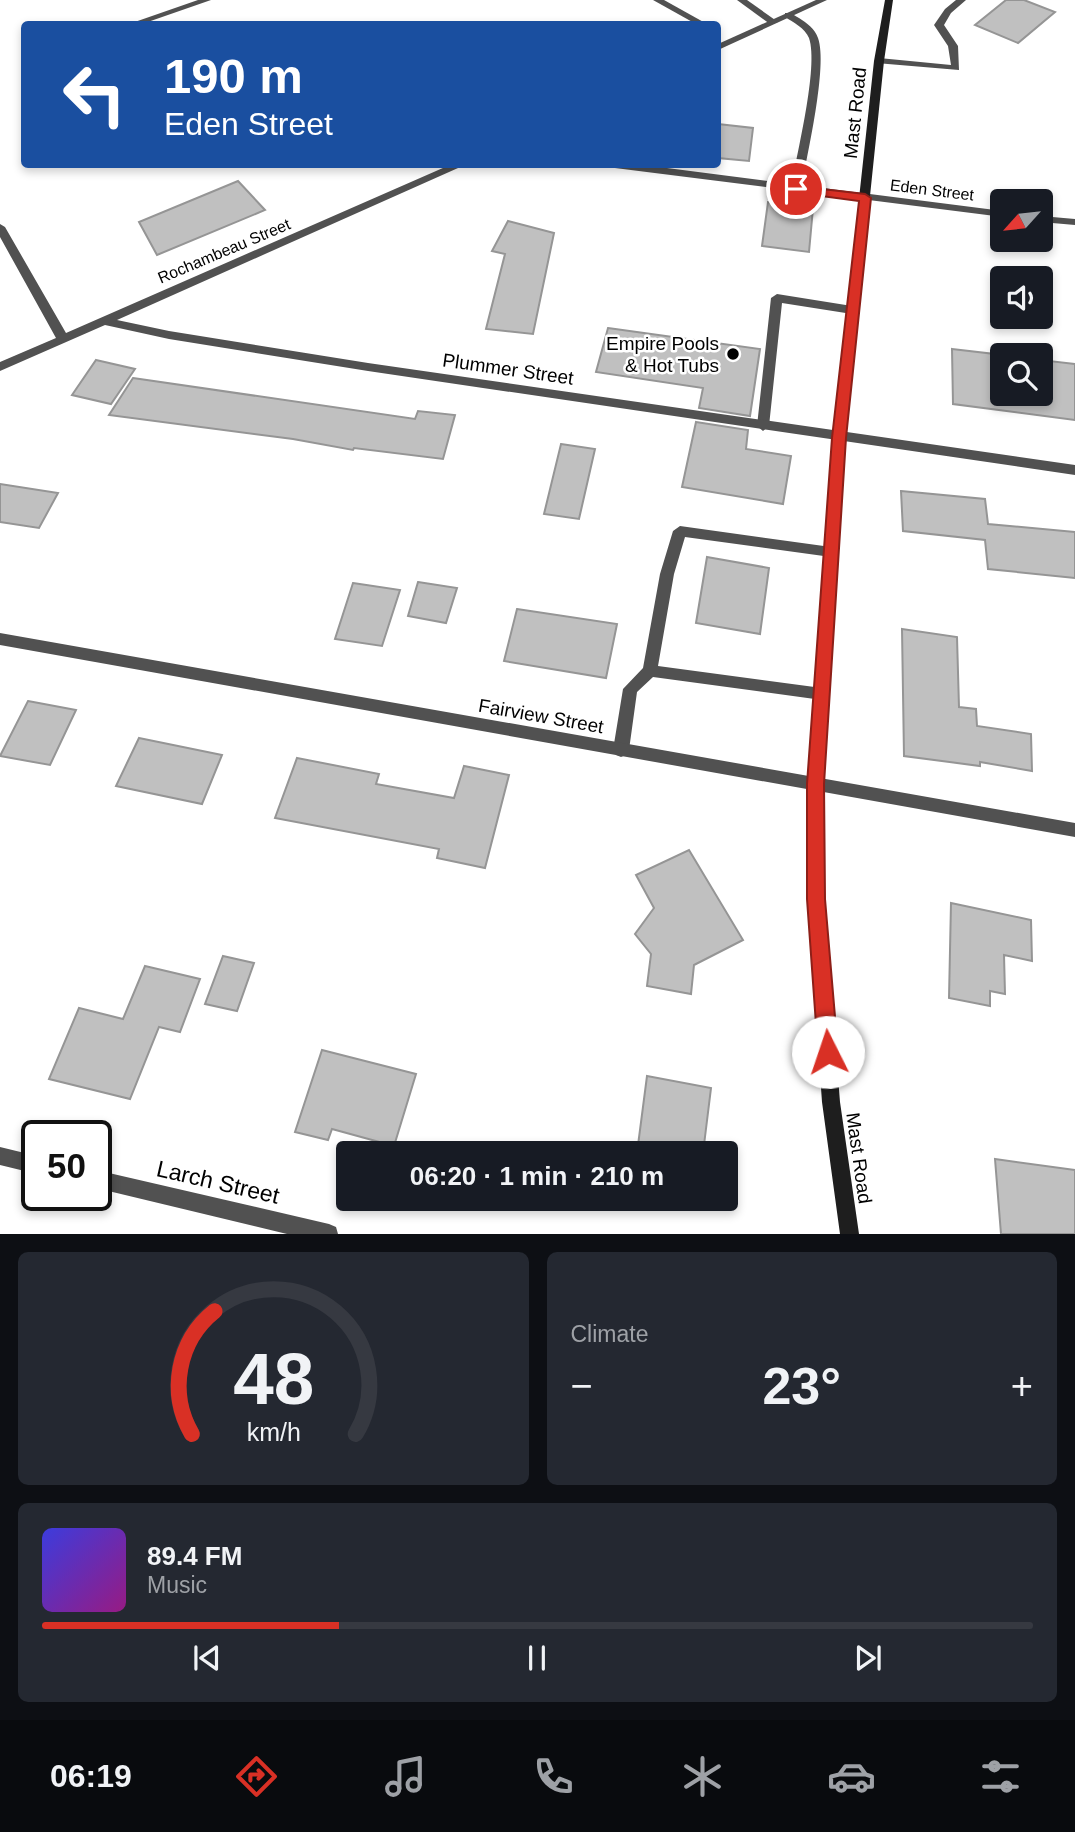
<!DOCTYPE html>
<html lang="en">
<head>
<meta charset="utf-8">
<style>
	body { margin:0; font-family:Arial,sans-serif; background:#242831; color:#f1f3f6; height:100vh; display:flex; flex-direction:column; font-size:26px; white-space:nowrap }
	* { box-sizing:border-box; margin:0 }
	p { font-size:23px; color:#9ea1a6 }
	.icon { flex:none; width:38px; height:38px; fill:none; stroke:currentColor; stroke-width:2; stroke-linecap:round; stroke-linejoin:round }
	.map { position:relative; height:1234px; overflow:hidden }
	.details { display:flex; flex-direction:column; gap:18px; padding:18px; background:#0d0f14; flex:1 }
	.details>* { flex:none }
	.guide { position:absolute; left:21px; top:21px; width:700px; height:147px; border-radius:7px; box-shadow:0 4px 10px #0003; background:#1a4fa0; color:#fff; overflow:hidden }
	.needle { width:46px; rotate:243deg }
	.tools { position:absolute; left:990px; top:189px; display:grid; gap:14px }
	.tools a { display:grid; place-items:center; width:63px; height:63px; border-radius:7px; background:#171b24; box-shadow:0 4px 10px #0003; font-size:35px }
	.speed { position:absolute; left:21px; top:1120px; display:flex; gap:14px; font-size:35px; font-weight:700; text-align:center }
	.speed>* { display:grid; place-content:center; width:91px; height:91px; border-radius:50%; background:#171b24; box-shadow:0 4px 10px #0003; line-height:1 }
	.speed .limit { border:4px solid #111; border-radius:10px; background:#fff; color:#111 }
	.pin { position:absolute; display:grid; place-items:center; width:60px; height:60px; color:#fff; margin:-30px; border:4px solid #fff; border-radius:50%; box-shadow:0 2px 7px #0007 }
	.me { position:absolute; width:77px; margin:-38px; rotate:356deg; stroke-linejoin:round; filter:drop-shadow(0 0 5px #0008) }
	.turn { display:flex; align-items:center; gap:24px; height:147px; padding:0 28px; font-size:32px }
	.turn .icon { width:91px; height:91px; stroke-width:2.5 }
	.turn b { display:block; font-size:49px; line-height:60px }
	.big { font-size:52px; font-weight:700; line-height:1.1 }
	.details .widget { flex:1; display:flex; flex-direction:column; justify-content:center; gap:10px; min-width:0; padding:0 24px; border-radius:10px; background:#242831 }
	.details .dial { align-items:center; gap:0 }
	.dial svg { height:182px; overflow:visible; fill:none; stroke:#363941; stroke-width:7; stroke-linecap:round; text-anchor:middle }
	.dial text { fill:#f1f3f6; stroke:none }
	.song { display:flex; align-items:center; gap:21px }
	.cover { width:84px; height:84px; border-radius:10px; background:linear-gradient(135deg,hsl(240 70% 55%),hsl(310 70% 35%)) }
	.played { height:7px; border-radius:4px; background:linear-gradient(90deg,#d93025 30%,#363941 30%) }
	.keys { display:flex; justify-content:space-around; direction:ltr }
	.heat { display:flex; justify-content:space-between; align-items:center; font-size:38px; direction:ltr }
	.details .tiles { flex:1; display:grid; gap:18px; grid-template-columns:1fr 1fr }
	.widget:last-child { grid-column:span 2 }
	.trip { position:absolute; left:336px; top:1141px; width:402px; height:70px; border-radius:7px; background:#171b24; box-shadow:0 4px 10px #0003; font-weight:700; line-height:70px; text-align:center }
	.dock { display:flex; height:112px; justify-content:space-around; align-items:center; background:#090b0e; color:#9ea1a6 }
	.dock .icon { width:49px; height:49px }
	.dock .active { color:#d93025 }
	.dock b { font-size:32px; color:#f1f3f6 }
	.map>svg:first-child { display:block }
	.building { fill:#c0c0c0; stroke:#959595; stroke-width:2 }
	.lines { fill:none; stroke-linecap:round; stroke-linejoin:round }
	.lane { fill:#515151; fill-rule:evenodd }
	.street { fill:#515151; fill-rule:evenodd }
	.secondary { fill:#1e1e1e; fill-rule:evenodd }
	.route { fill:#d93025; stroke:#8d1f18; stroke-width:2 }
	.poi-dot { fill:#000; stroke:#fff; stroke-width:2.5 }
	.labels { text-anchor:middle; dominant-baseline:central; stroke-width:5; stroke-linejoin:round; paint-order:stroke }
	.far-street-label { font-size:16px; fill:#000; stroke:#fff }
	.street-label { font-size:19px; fill:#000; stroke:#fff }
	.poi-label { font-size:19px; fill:#000; stroke:#fff; text-anchor:end }
	.near-street-label { font-size:23px; fill:#000; stroke:#fff }
</style>
</head>
<body>
<div class="map">
<svg width="1075" height="1234" viewBox="0 0 1075 1234">
	<rect width="100%" height="100%" fill="#fff"/>
	<g class="building">
		<path d="M1006 0H1024L1055 12 1018 43 975 25Z"/>
		<path d="M718 124 753 128 749 161 718 158Z"/>
		<path d="M238 181 265 210 157 255 139 222Z"/>
		<path d="M768 202 813 208 809 252 762 246Z"/>
		<path d="M508 221 554 233 533 334 486 329 505 254 492 251Z"/>
		<path d="M608 328 760 349 750 416 699 408 703 388 596 372Z"/>
		<path d="M952 349 1003 355V394H1041V360L1075 364V420L953 404Z"/>
		<path d="M96 360 135 369 111 404 72 395Z"/>
		<path d="M133 378 415 419 418 411 455 415 443 459 354 448 353 450 293 439 109 415Z"/>
		<path d="M696 422 748 430 746 449 791 456 783 504 682 487Z"/>
		<path d="M561 444 595 449 579 519 544 514Z"/>
		<path d="M0 484 58 493 39 528 0 522Z"/>
		<path d="M901 491 985 499 988 524 1075 532V578L988 569 985 540 903 531Z"/>
		<path d="M707 557 769 568 760 634 696 623Z"/>
		<path d="M418 582 457 588 446 623 408 616Z"/>
		<path d="M353 583 400 590 382 646 335 639Z"/>
		<path d="M517 609 617 624 606 678 504 661Z"/>
		<path d="M902 629 957 637 959 707 976 709 977 726 1031 734 1032 771 980 762V766L904 756Z"/>
		<path d="M28 701 76 710 50 765 0 756Z"/>
		<path d="M139 738 222 755 202 804 116 786Z"/>
		<path d="M297 758 379 774 376 784 454 798 464 766 509 775 485 868 437 858 439 849 275 818Z"/>
		<path d="M689 850 743 940 694 965 691 994 647 986 651 954 635 934 654 908 636 875Z"/>
		<path d="M951 903 1031 920 1032 961 1004 955 1005 994 990 991V1006L949 998Z"/>
		<path d="M223 956 254 963 237 1011 205 1004Z"/>
		<path d="M145 966 200 979 180 1032 159 1027 130 1099 49 1079 79 1008 123 1019Z"/>
		<path d="M322 1050 416 1074 394 1146 332 1129 328 1140 295 1132Z"/>
		<path d="M647 1076 711 1088 703 1153H637Z"/>
		<path d="M995 1159 1075 1170V1234H1001Z"/>
	</g>
	<g class="lines">
		<g class="lane">
			<path d="M737 0H747L778 22 770 24Z"/>
			<path d="M956 0H966L951 13 944 25 958 46 959 70 876 63 874 61 879 58 951 65 948 46 934 25 945 9Z"/>
			<path d="M785 13C791 13 794 15 799 18 807 23 815 29 818 38 828 66 807 156 801 189L796 192 791 189C796 156 819 67 809 38 805 28 793 22 785 17Z"/>
			<path d="M777 294 852 306 858 310 852 314 782 303 769 426 763 431 757 426 771 298Z"/>
			<path d="M680 526 831 547 838 552 831 557 685 537 674 574 658 666 822 688 827 690 829 694 827 698 822 700 653 677 637 692 629 750 626 755 621 757 616 755 613 750 623 689 643 668 660 574 673 531Z"/>
		</g>
		<g class="street">
			<path d="M198 0H211L142 24H129Z"/>
			<path d="M653 0H664L707 24H696Z"/>
			<path d="M816 0H827L718 50V44Z"/>
			<path d="M452 164H467L117 320 169 331 368 363 1075 465V475L368 371 169 339 105 325 0 371V362L56 338 0 237V224L5 227 66 333Z"/>
			<path d="M602 164H636L1003 211V217L607 167Z"/>
			<path d="M1041 216 1075 219V225L1041 222Z"/>
			<path d="M0 633 1075 823V837L0 645Z"/>
			<path d="M0 1147 37 1156V1174L0 1165Z"/>
			<path d="M96 1170 329 1224 336 1227 338 1234H287L96 1188Z"/>
		</g>
		<path class="secondary" d="M885 0H893L884 61 845 437 823 784 824 899 840 1102 859 1234H840L822 1102 808 899 807 784 833 437 874 61Z"/>
	</g>
	<path class="route" d="M796 186 865 194 871 198 846 438 824 784 825 899 838 1052 835 1059 828 1062 821 1059 818 1052 807 899V784L832 438 859 201 792 192 790 189Z"/>
	<circle class="poi-dot" cx="733" cy="354" r="7"/>
	<g class="labels">
		<g class="far-street-label">
			<text transform="translate(932 190) rotate(7)">Eden Street</text>
			<text transform="translate(224 251) rotate(-23)">Rochambeau Street</text>
		</g>
		<g class="street-label">
			<text transform="translate(855 113) rotate(-84)">Mast Road</text>
			<text transform="translate(508 369) rotate(8)">Plummer Street</text>
			<text transform="translate(541 716) rotate(10)">Fairview Street</text>
			<text transform="translate(859 1158) rotate(82)">Mast Road</text>
		</g>
		<g class="poi-label">
			<text x="719" y="343">Empire Pools<tspan x="719" dy="22">&amp; Hot Tubs</tspan></text>
		</g>
		<g class="near-street-label">
			<text transform="translate(218 1182) rotate(13)">Larch Street</text>
		</g>
	</g>
</svg>
<div class="tools">
<a><svg class="needle" viewBox="-14 -14 28 28"><path d="M0-13l5 13h-10z" fill="#e53935"/><path d="M0 13l5-13h-10z" fill="#9ea1a6"/></svg></a>
<a><svg class="icon" aria-label="sound" viewBox="0 0 24 24"><path d="M4 9h4l5-4v14l-5-4H4zM17 9q2 3 0 6"/></svg></a>
<a><svg class="icon" aria-label="search" viewBox="0 0 24 24"><circle cx="10" cy="10" r="6"/><path d="M15 15l6 6"/></svg></a>
</div>
<div class="speed"><div class="limit">50</div></div>
<div class="pin" style="left:796px;top:189px;background:#d93025"><svg class="icon" aria-label="arrive" viewBox="0 0 24 24"><path d="M6 21V4h12l-3 4 3 4H6"/></svg></div>
<svg class="me" style="left:828px;top:1052px" viewBox="-20 -20 40 40"><circle r="19" fill="#fff"/><path d="M0-13L10 11 0 6-10 11z" fill="#d93025"/></svg>
<div class="trip">06:20 · 1 min · 210 m</div>
<div class="guide">
<div class="turn"><svg class="icon" aria-label="left" viewBox="0 0 24 24"><path d="M17 20v-9H6M10 6l-5 5 5 5"/></svg><div><b>190 m</b>Eden Street</div></div>
</div>
</div>
<section class="details">
<div class="tiles">
<div class="widget dial"><svg viewBox="0 0 100 80">
<path d="M14 69A42 42 0 1 1 86 69"/>
<path d="M14 69A42 42 0 0 1 24 15" stroke="#d93025"/>
<text x="50" y="56" font-size="32" font-weight="700">48</text>
<text x="50" y="72" font-size="11">km/h</text>
</svg></div>
<div class="widget"><p>Climate</p>
<div class="heat"><a>−</a><b class="big">23°</b><a>+</a></div>
</div>
<div class="widget">
<div class="song"><i class="cover"></i><div><b>89.4 FM</b><p>Music</p></div></div>
<div class="played"></div>
<div class="keys"><svg class="icon" aria-label="previous" viewBox="0 0 24 24"><path d="M18 5L8 12l10 7zM5 5v14"/></svg><svg class="icon" aria-label="pause" viewBox="0 0 24 24"><path d="M8 5v14M16 5v14"/></svg><svg class="icon" aria-label="next" viewBox="0 0 24 24"><path d="M6 5l10 7-10 7zM19 5v14"/></svg></div>
</div>
</div>
</section>
<nav class="dock">
<b>06:19</b>
<svg class="icon active" aria-label="directions" viewBox="0 0 24 24"><path d="M12 3l9 9-9 9-9-9zM9 14v-3h6M13 9l2 2-2 2"/></svg>
<svg class="icon" aria-label="music" viewBox="0 0 24 24"><path d="M9 18V5l10-2v13"/><circle cx="6" cy="18" r="3"/><circle cx="16" cy="16" r="3"/></svg>
<svg class="icon" aria-label="phone" viewBox="0 0 24 24"><path d="M5 4h4l2 5-3 2q2 4 5 5l2-3 5 2v4C11 20 4 13 5 4z"/></svg>
<svg class="icon" aria-label="climate" viewBox="0 0 24 24"><path d="M12 3v18M4 7l16 10M4 17L20 7"/></svg>
<svg class="icon" aria-label="car" viewBox="0 0 24 24"><path d="M5 17H2v-5l4-1 3-4h7l3 4 3 1v5h-3M9 17h6M6 11h13"/><circle cx="7" cy="17" r="2"/><circle cx="17" cy="17" r="2"/></svg>
<svg class="icon" aria-label="filters" viewBox="0 0 24 24"><path d="M4 7h16M4 17h16"/><circle cx="9" cy="7" r="2"/><circle cx="15" cy="17" r="2"/></svg>
</nav>
</body>
</html>
